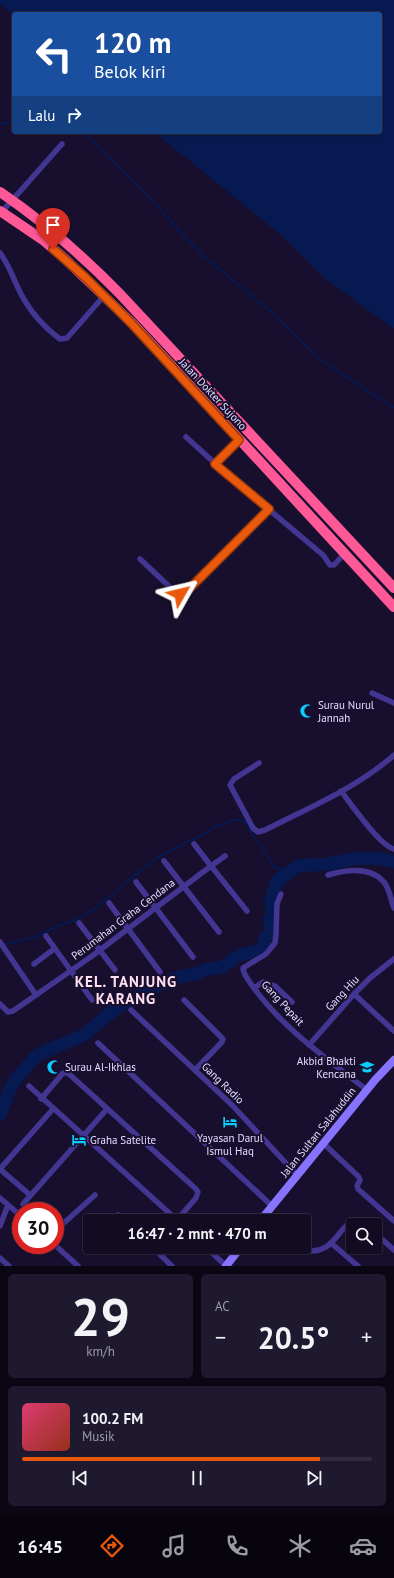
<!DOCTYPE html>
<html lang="id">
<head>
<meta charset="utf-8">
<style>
	body { margin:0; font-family:"PT Sans",sans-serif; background:#1f192f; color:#f1f3f6; height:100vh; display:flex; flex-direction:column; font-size:15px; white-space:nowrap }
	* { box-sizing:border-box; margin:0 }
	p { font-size:13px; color:#9c9ba5 }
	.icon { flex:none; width:22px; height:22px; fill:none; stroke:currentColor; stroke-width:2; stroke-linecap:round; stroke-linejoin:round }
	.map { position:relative; height:1266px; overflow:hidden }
	.drawer { display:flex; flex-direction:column; gap:8px; padding:8px; background:#0a0613; flex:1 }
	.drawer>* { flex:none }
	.banner { position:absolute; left:12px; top:12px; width:370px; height:122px; border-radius:4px; box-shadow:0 1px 3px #0004,0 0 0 1px #312b40; background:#1a4fa0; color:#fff; overflow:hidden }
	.buttons { position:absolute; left:346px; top:1218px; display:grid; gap:8px }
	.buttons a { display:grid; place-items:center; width:36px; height:36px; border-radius:4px; background:#120b22; box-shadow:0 1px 3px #0004,0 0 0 1px #312b40; font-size:20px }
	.speed { position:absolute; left:12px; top:1202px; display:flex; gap:8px; font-size:20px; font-weight:700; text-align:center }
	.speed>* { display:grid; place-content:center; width:52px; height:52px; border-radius:50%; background:#120b22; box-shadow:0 1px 3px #0004,0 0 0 1px #312b40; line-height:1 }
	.speed .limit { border:6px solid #d22; background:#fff; color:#111 }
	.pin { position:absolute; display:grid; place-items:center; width:34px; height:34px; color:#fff; margin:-41px -17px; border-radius:50% 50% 50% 0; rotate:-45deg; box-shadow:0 0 4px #0007 }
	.pin .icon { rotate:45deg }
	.me { position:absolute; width:44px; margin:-22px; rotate:53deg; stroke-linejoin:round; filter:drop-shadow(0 0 3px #0008) }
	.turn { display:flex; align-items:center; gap:14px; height:84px; padding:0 16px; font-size:18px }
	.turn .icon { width:52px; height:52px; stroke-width:2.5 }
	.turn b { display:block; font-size:28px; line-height:34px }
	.then { display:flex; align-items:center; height:38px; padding:0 16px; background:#0003; gap:8px; font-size:15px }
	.big { font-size:30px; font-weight:700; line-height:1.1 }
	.drawer .tile { flex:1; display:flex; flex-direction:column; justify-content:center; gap:6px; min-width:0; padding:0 14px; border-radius:6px; background:#1f192f }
	.drawer .dial { align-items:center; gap:0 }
	.dial b { font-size:52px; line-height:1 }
	.song { display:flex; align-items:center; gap:12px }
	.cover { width:48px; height:48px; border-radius:6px; background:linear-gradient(135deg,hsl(340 70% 55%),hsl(10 70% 35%)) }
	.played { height:4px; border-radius:2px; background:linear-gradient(90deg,#ea580c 85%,#312b40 85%) }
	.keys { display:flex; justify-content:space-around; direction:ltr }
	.heat { display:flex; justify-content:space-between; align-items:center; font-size:22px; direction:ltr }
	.drawer .tiles { flex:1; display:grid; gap:8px; grid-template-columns:1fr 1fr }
	.tile:last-child { grid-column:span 2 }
	.trip { position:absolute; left:83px; top:1214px; width:228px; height:40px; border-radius:4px; background:#120b22; box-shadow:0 1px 3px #0004,0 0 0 1px #312b40; font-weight:700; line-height:40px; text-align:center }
	.tabs { display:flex; height:64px; justify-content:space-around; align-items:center; background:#07040e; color:#9c9ba5 }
	.tabs .icon { width:28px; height:28px }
	.tabs .selected { color:#ea580c }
	.tabs b { font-size:18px; color:#f1f3f6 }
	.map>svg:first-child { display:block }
	.water { fill:#061951 }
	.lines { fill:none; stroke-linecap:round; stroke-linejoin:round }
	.stream { stroke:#061951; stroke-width:2 }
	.river { stroke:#061951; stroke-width:13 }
	.street { stroke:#433692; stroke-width:5.5 }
	.secondary { stroke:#8674ff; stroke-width:8 }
	.highway { stroke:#ff5896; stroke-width:10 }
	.route-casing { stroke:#983908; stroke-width:10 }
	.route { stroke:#ea580c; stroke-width:7 }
	.labels { text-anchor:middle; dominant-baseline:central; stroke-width:4; stroke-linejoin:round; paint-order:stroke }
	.street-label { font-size:11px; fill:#e4ddff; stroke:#180f2e }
	.poi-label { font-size:11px; fill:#e4ddff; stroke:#180f2e; text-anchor:start }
	.district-label { font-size:15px; font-weight:bold; letter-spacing:1px; fill:#ffdff0; stroke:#180f2e }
</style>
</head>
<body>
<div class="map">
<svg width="394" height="1266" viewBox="0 0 394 1266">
	<rect width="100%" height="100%" fill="#180f2e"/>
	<path class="water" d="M0 0H394V329L324 278 281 235 154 132H380V14H14V16L0 4Z"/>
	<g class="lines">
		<g class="stream">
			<path d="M0 124 14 121"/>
			<path d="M83 132 142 190 202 255 269 310 321 360 394 408"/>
			<path d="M3 945 35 937 55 927 76 920 93 910 155 859 186 842 201 836 217 826 234 820H241L245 822 274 867 288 872"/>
		</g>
		<path class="river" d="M0 1115 10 1089 18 1076 37 1055 84 1035 115 1009 146 991 175 978 199 973 207 969 220 968 240 955 257 951 264 946 265 938 272 932 269 920 272 916 271 900 277 881 297 866 327 864 359 858 384 859 394 862"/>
		<g class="street">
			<path d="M0 214 62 144"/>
			<path d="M0 253C9 265 13 278 20 292 29 310 44 327 60 339L67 338 103 297"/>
			<path d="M186 437 229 476 323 555 330 565H334L344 554"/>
			<path d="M215 464 239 440"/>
			<path d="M140 559 174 591 179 594 184 593 269 509"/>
			<path d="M372 693 394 703"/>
			<path d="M259 763 234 779 230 785 253 828 258 832 265 830C308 808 357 788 394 755"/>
			<path d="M341 791C350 803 381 847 394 849"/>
			<path d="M194 844 211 866 225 856"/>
			<path d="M164 861 219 932"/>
			<path d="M328 875C345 870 370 866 384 882 389 888 391 900 394 908"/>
			<path d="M136 882 193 957"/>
			<path d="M281 894 277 904 276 935 275 943 266 954 243 968C243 974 248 979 251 984 281 1027 326 1058 367 1090"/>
			<path d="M109 903 160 972"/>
			<path d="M79 923 115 970"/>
			<path d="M46 936 92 1000"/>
			<path d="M0 942 36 995"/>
			<path d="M34 964 54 949"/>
			<path d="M254 988 263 982 275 986 292 1002"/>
			<path d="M354 994 394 1031"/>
			<path d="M184 1000 223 1039 222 1042 195 1070"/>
			<path d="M0 1004 8 1012 13 1011 92 956 211 866 247 911"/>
			<path d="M131 1010 232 1105 297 1175"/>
			<path d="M98 1043 272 1206"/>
			<path d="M309 1045 354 994 370 978 394 959"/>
			<path d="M29 1086 178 1221"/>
			<path d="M41 1099 63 1073H68L196 1189 198 1192 196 1198 177 1220"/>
			<path d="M323 1143 359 1177 360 1180 357 1186 358 1189 394 1221"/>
			<path d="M0 1169 53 1109"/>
			<path d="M0 1169 30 1195"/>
			<path d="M0 1198 21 1216"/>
			<path d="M23 1204 107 1109"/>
			<path d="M265 1214 272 1221"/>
			<path d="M118 1215 124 1221"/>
			<path d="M0 1226 8 1205"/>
			<path d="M55 1231 95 1195"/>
			<path d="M375 1233 394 1250"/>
			<path d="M331 1243 358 1266"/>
			<path d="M55 1245 78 1266"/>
			<path d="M152 1247 172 1266"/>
			<path d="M206 1247 226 1266"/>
			<path d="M299 1247C303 1250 306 1251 311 1251 334 1251 338 1229 353 1220H360L366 1225"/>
			<path d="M0 1258 9 1266"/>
		</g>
		<g class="secondary">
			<path d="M260 1221 375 1080 394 1060"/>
			<path d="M226 1266 241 1247"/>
		</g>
		<g class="highway">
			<path d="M0 192C44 222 83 256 120 294L394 588"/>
			<path d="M0 211 43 240 63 257 132 323 394 607"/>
		</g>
	</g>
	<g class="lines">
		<defs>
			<path id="route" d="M53 249 85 277 132 324 239 440 215 464 269 509 187 591 180 594"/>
		</defs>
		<use href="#route" class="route-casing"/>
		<use href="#route" class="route"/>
	</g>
	<defs>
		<symbol id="mosque-bare" viewBox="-9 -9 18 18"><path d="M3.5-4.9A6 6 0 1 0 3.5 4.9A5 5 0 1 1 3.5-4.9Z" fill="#09ccff" stroke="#180f2e" stroke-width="2.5" paint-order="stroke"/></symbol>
		<symbol id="university-bare" viewBox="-9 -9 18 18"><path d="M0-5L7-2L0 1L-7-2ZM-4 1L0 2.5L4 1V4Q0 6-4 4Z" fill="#09ccff" stroke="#180f2e" stroke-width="2.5" paint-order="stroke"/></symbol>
		<symbol id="hotel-bare" viewBox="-9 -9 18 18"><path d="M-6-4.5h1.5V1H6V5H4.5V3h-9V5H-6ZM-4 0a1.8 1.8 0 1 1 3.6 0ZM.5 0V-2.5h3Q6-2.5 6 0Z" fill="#09ccff" stroke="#180f2e" stroke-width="2.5" paint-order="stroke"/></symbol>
	</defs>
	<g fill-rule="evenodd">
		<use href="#mosque-bare" x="297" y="701" width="20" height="20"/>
		<use href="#mosque-bare" x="44" y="1057" width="20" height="20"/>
		<use href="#university-bare" x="357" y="1057" width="20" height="20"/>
		<use href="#hotel-bare" x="220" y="1112" width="20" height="20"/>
		<use href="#hotel-bare" x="69" y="1130" width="20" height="20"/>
	</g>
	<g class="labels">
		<g class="street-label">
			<text transform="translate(213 394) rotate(47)">Jalan Dokter Sujono</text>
			<text transform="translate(123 919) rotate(-37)">Perumahan Graha Cendana</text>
			<text transform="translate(342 993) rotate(-47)">Gang Hiu</text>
			<text transform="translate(283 1003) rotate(47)">Gang Pepait</text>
			<text transform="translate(223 1083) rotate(44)">Gang Radio</text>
			<text transform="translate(318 1132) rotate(-51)">Jalan Sultan Salahuddin</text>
		</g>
		<g class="poi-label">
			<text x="318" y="705">Surau Nurul<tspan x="318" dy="13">Jannah</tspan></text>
			<text x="356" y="1061" text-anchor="end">Akbid Bhakti<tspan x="356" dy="13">Kencana</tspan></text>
			<text x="65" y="1067">Surau Al-Ikhlas</text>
			<text x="230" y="1138" text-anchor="middle">Yayasan Darul<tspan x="230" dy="13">Ismul Haq</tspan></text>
			<text x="90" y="1140">Graha Satelite</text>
		</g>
		<g class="district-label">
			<text x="126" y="981">KEL. TANJUNG<tspan x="126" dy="17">KARANG</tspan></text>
		</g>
	</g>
</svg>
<div class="buttons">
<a><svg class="icon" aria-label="search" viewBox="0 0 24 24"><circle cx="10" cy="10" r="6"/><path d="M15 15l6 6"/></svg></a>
</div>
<div class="speed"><div class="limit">30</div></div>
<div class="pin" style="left:53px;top:249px;background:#d93025"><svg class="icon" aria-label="arrive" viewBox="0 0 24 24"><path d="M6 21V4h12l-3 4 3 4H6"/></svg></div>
<svg class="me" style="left:180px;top:594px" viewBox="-20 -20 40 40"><path d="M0-17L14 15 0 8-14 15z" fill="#ea580c" stroke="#fff" stroke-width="4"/></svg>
<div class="trip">16:47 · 2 mnt · 470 m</div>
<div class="banner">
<div class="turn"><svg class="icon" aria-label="left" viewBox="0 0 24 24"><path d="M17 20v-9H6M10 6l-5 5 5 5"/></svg><div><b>120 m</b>Belok kiri</div></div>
<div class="then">Lalu<svg class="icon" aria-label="right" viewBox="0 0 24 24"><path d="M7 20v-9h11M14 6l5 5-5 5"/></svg></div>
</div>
</div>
<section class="drawer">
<div class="tiles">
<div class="tile dial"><b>29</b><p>km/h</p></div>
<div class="tile"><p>AC</p>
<div class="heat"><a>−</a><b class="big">20.5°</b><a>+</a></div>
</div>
<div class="tile">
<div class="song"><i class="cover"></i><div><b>100.2 FM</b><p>Musik</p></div></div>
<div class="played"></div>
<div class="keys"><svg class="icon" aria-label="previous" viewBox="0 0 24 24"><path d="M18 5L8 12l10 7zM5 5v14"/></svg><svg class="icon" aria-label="pause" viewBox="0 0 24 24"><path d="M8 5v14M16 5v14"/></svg><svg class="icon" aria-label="next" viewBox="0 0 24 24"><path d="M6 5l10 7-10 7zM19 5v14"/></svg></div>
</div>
</div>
</section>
<nav class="tabs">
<b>16:45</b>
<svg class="icon selected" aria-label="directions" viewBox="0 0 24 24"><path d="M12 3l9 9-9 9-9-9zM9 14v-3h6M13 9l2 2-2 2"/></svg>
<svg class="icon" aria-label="music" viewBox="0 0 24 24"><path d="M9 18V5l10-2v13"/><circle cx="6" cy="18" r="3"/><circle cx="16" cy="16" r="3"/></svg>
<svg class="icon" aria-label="phone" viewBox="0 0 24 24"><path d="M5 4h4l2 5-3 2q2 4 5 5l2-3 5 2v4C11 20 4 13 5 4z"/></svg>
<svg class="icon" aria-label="climate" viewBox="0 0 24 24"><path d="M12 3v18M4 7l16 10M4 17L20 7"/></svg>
<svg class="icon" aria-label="car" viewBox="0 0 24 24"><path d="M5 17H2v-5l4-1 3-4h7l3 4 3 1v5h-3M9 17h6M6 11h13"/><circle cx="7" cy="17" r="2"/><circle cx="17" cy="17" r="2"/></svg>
</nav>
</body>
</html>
